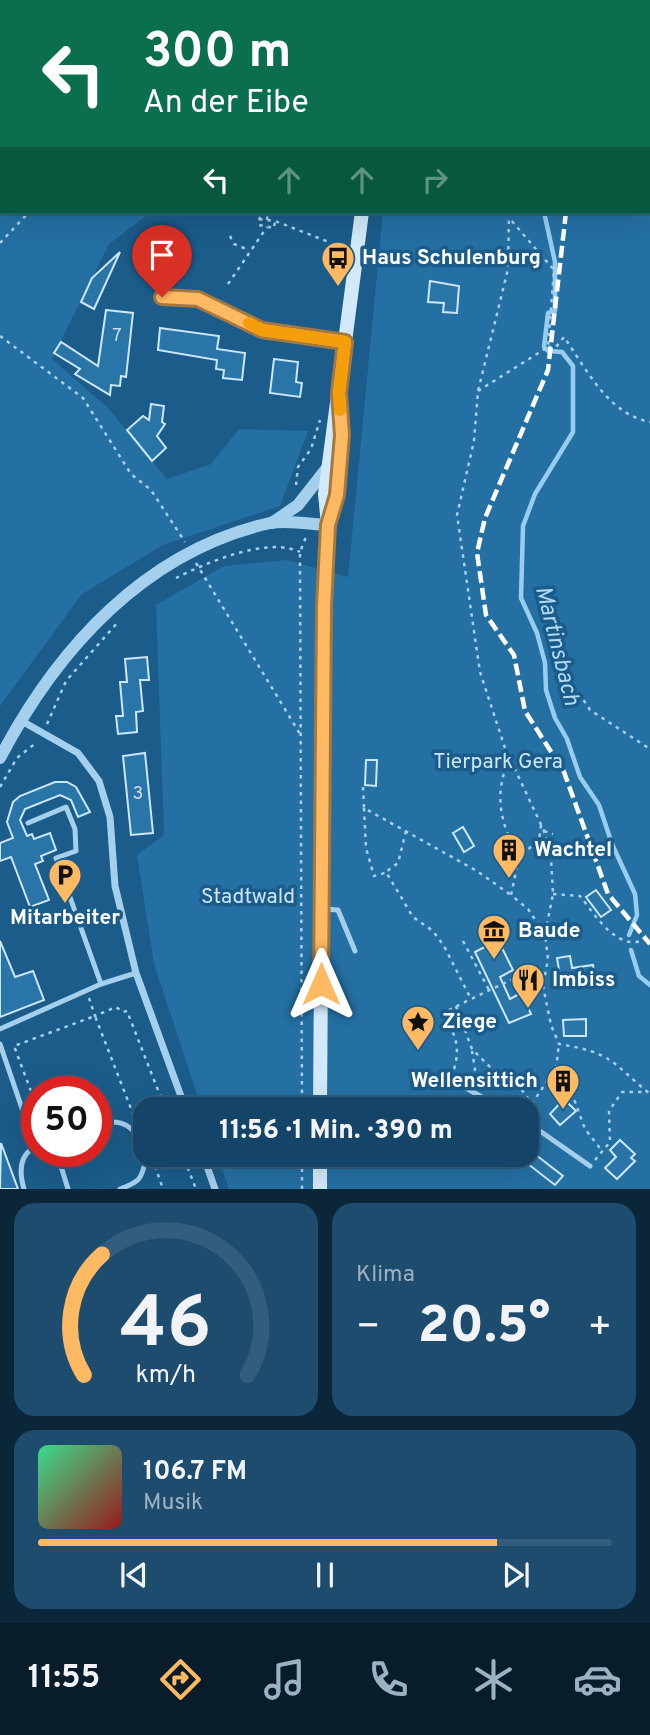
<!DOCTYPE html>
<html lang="de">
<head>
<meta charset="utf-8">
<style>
	body { margin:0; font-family:Overpass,sans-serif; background:#1d4c6e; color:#f1f3f6; height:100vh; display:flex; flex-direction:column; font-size:26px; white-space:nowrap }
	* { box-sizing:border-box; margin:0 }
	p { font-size:23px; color:#9db1c0 }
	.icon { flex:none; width:38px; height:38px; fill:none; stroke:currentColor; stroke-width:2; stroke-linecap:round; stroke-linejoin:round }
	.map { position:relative; height:1189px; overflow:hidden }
	.details { display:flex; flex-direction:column; gap:14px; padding:14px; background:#0b2639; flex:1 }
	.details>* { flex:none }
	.top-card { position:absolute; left:0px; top:0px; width:651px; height:214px; box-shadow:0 7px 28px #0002,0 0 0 2px #335d7c; background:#0b6e4f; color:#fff; overflow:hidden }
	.speed { position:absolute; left:21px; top:1076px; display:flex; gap:14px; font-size:35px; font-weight:700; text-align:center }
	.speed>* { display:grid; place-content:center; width:91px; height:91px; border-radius:50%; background:#144568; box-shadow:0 7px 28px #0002,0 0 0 2px #335d7c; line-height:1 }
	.speed .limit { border:10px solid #d22; background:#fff; color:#111 }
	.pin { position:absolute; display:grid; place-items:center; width:60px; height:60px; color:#fff; margin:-72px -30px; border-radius:50% 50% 50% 0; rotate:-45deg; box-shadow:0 0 7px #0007 }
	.pin .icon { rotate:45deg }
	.me { position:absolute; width:77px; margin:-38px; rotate:0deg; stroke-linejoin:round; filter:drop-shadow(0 0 5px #0008) }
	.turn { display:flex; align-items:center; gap:24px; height:147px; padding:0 28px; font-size:32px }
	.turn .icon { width:91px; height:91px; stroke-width:2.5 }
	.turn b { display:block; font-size:49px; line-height:60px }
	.lanes { display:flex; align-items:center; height:66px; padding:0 28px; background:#0003; justify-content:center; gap:35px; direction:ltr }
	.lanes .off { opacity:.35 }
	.big { font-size:52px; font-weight:800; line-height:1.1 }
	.details .widget { flex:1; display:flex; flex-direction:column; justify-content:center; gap:10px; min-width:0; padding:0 24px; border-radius:21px; background:#1d4c6e }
	.details .dial { align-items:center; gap:0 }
	.dial svg { height:182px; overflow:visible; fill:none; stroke:#335d7c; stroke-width:7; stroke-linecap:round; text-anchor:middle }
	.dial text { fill:#f1f3f6; stroke:none }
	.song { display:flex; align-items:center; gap:21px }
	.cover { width:84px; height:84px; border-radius:10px; background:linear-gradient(135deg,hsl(150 70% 55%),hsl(0 70% 35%)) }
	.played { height:7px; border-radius:4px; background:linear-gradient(90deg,#feb962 80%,#335d7c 80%) }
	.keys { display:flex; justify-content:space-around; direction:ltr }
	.heat { display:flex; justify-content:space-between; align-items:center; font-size:38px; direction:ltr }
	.details .tiles { flex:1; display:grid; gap:14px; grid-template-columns:1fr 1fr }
	.widget:last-child { grid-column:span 2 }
	.trip { position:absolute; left:133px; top:1097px; width:406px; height:70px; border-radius:21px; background:#144568; box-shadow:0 7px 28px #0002,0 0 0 2px #335d7c; font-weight:800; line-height:70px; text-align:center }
	.tab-bar { display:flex; height:112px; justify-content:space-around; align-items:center; background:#081c2a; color:#9db1c0 }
	.tab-bar .icon { width:49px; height:49px }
	.tab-bar .selected { color:#feb962 }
	.tab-bar b { font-size:32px; color:#f1f3f6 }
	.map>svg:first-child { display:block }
	.green { fill:#2470a3 }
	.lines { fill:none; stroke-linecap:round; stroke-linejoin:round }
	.stream { stroke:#98cdef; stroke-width:4.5 }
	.building { fill:#2a75a8; stroke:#cbe7f9; stroke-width:2 }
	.path { stroke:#a5d0ed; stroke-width:2.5; stroke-dasharray:3.5 5; stroke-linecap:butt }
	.service { stroke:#a5d0ed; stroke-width:5 }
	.minor { stroke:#a5d0ed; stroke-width:7 }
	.tertiary { stroke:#a5d0ed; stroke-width:12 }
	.secondary { stroke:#d2e9f9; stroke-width:14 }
	.rail { stroke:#fff; stroke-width:4.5; stroke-dasharray:12 5; stroke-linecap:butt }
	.route-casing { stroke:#a57840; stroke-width:18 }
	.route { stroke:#feb962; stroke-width:12 }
	.slow { stroke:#f59e0b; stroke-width:12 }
	.labels { text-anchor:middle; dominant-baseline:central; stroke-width:7; stroke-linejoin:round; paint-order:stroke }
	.number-label { font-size:18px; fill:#cadce9 }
	.poi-label { font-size:21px; font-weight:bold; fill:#fff; stroke:#1b5c8a; text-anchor:start }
	.park-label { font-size:21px; fill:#cbe7f9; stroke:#1b5c8a }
	.water-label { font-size:23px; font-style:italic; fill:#b1daf4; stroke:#1b5c8a }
</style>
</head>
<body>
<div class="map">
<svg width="650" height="1189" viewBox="0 0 650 1189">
	<rect width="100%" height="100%" fill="#1b5c8a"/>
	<g class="green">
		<path d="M0 0H249L2 2V212H151L109 244 52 359 108 408 167 479 211 464 239 429 308 431 280 506 163 545 82 594 0 706Z"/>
		<path d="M404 0H650V1189H229L217 1155H527V1110L202 1109 154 964 137 855 164 835 156 605 224 566 287 560 348 577 383 212H649V2Z"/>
	</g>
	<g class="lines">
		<g class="stream">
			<path d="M584 0 585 2"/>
			<path d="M544 212 555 262V311L548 313 544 347 548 351 562 352 573 366V432L535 494 523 526 521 598 537 633 545 663 546 690 555 718 567 739 580 777 599 805 612 844 635 894 637 915 629 935"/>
			<path d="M631 950 639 976 650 985"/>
		</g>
	</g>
	<g class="building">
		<path d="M120 252 94 309 81 302 92 278Z"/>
		<path d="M430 281 459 286 457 313 443 312 444 303 428 302Z"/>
		<path d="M106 310 133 313 126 377 121 376 120 386 111 385 110 395 75 374 80 369 54 353 61 342 98 366Z"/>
		<path d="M160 328 219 336 217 349 245 353 242 380 223 378 224 370 216 369 217 360 158 350Z"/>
		<path d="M274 359 298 362 296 382 302 383 300 397 270 393Z"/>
		<path d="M151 404 164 406 162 422 165 424 157 436 166 448 152 461 127 430 143 416 149 420Z"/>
		<path d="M147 657 149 680H140L143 711 136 712 137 732 118 734 116 716H123L120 682H127L125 659Z"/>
		<path d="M145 753 153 833 131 835 123 756Z"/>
		<path d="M366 760H377L376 786 365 785Z"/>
		<path d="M55 782H67L76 787 90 812 78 817 71 800 60 795 25 809 20 820 27 836 32 834 34 839 50 833 56 850 41 856 43 861 35 864 49 900 30 907 11 857 0 861V843L13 838 7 822 13 802 20 796Z"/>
		<path d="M463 827 474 846 464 852 453 833Z"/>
		<path d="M596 890 611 910 601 917 586 897Z"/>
		<path d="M498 940 513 970 500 977 510 999 521 993 531 1014 509 1023 475 952Z"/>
		<path d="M0 941 15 977 33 971 44 1000 0 1017Z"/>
		<path d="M570 956 572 968 593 965 595 980 562 988 557 958Z"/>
		<path d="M586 1019V1036H564L563 1020Z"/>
		<path d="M564 1099 576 1111 560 1125 550 1114Z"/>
		<path d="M620 1140 635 1154 631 1158 635 1161 617 1179 605 1168 616 1157 610 1150Z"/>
		<path d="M1 1143 18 1189H0Z"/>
		<path d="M536 1155 563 1176 555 1185 523 1160Z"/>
	</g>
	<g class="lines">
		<g class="path">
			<path d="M98 2V0"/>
			<path d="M544 2V0"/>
			<path d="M254 212 260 215 259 225 274 228 275 221"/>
			<path d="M509 212 508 269 478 391 474 441 457 515 480 672 505 748 544 831 551 859 553 894 545 934 548 959 543 986"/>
			<path d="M259 219 275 221 329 242"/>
			<path d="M267 220 268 212"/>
			<path d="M230 236 234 244 249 250"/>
			<path d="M0 243 29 212"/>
			<path d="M228 284 267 227"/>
			<path d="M0 336 83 398 131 474 151 490 185 542"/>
			<path d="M548 347H556L564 337C587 370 608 414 650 422"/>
			<path d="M478 391 548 347 554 270 510 219"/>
			<path d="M296 485 298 467 311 449 320 420"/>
			<path d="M196 563 300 734"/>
			<path d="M176 578C206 563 267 536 300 552"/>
			<path d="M579 693 590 710 650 749"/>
			<path d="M47 724 66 681 118 622"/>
			<path d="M510 758C493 793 500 824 519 857"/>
			<path d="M0 787 17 758 37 742"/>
			<path d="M363 787 364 808 477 871 511 895"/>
			<path d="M364 808 366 848 374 876 385 873"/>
			<path d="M541 825 539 840 519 857 511 895 528 909 545 934"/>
			<path d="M406 831 398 863 386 872 413 917 433 931 444 946 471 999 513 979 524 985 543 986 551 1025 559 1044C613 1053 611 1062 650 1094"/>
			<path d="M544 831 553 834"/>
			<path d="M553 894 580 896C596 916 621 958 650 936"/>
			<path d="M463 941 489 990"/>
			<path d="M89 998 95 1016 116 1007 123 1012 127 1011 165 1108 160 1110"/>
			<path d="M456 1006 472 1049 493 1070 519 1086 532 1104"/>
			<path d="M556 1068 557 1090 574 1099 585 1129 602 1151"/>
			<path d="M454 1069C461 1047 455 1031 441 1014L471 999"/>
			<path d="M472 1079 475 1069 472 1051"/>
			<path d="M37 1107 14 1046 95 1016 135 1119"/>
			<path d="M302 1110 300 552 306 537"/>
			<path d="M527 1111 556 1068 559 1044"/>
			<path d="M135 1119 145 1115"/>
			<path d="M595 1160 610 1142 609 1111 622 1092H647"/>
			<path d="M155 1166 163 1189"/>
			<path d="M155 1167 183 1156 196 1189"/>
			<path d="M302 1189V1155"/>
		</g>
		<g class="service">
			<path d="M28 823 66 807 75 829 76 851 56 858 101 984"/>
			<path d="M324 909 338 910 355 951"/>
			<path d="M0 1029 101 984 136 973"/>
			<path d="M0 1044 28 1126 37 1141"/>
			<path d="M448 1078 505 1110"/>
			<path d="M527 1122 590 1166"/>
			<path d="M96 1125C122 1116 136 1127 145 1151"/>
			<path d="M49 1152 60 1163 68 1189"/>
			<path d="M24 1189C19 1172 19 1154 37 1146"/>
			<path d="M120 1189C144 1180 141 1177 147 1155"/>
		</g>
		<g class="minor">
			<path d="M162 297 198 298 262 330 345 343"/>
			<path d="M20 720 78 753 99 781 110 817 115 886 136 973 186 1110"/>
			<path d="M203 1155 215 1189"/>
		</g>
		<g class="tertiary">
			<path d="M272 523 298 505 327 468"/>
			<path d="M0 758C57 649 145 551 270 523 287 520 310 524 328 525"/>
		</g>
		<g class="secondary">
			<path d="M388 2V0"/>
			<path d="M331 517C340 483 343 447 341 412"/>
			<path d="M320 1110 323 682 328 525 325 494 362 212"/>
			<path d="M320 1189V1155"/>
		</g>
		<g class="rail">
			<path d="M610 2 611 0"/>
			<path d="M566 212 548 370 485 518 477 553 486 615 514 655 525 711 564 772 608 894 650 944"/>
		</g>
	</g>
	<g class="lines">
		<defs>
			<path id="route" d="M162 297 198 299 262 330 345 342 339 393 342 435 337 495 328 525 324 606 321 984"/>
		</defs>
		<use href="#route" class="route-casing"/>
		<use href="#route" class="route"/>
		<path class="slow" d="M249 323 262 330 345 342 339 393 340 410"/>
	</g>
	<defs>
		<symbol id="bus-pin" viewBox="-11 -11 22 30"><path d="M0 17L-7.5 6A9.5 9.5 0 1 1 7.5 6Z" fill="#feb962" stroke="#1b5c8a"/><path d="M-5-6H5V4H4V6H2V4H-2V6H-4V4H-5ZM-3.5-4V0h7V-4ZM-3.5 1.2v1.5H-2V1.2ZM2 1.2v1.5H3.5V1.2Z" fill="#111"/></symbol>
		<symbol id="building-pin" viewBox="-11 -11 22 30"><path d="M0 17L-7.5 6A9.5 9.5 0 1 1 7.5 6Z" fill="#feb962" stroke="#1b5c8a"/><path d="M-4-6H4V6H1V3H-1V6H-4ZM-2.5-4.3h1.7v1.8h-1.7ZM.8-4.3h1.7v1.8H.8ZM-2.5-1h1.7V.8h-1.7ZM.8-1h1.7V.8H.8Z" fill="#111"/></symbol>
		<symbol id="parking-pin" viewBox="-11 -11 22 30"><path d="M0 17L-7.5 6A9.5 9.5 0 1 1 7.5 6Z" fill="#feb962" stroke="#1b5c8a"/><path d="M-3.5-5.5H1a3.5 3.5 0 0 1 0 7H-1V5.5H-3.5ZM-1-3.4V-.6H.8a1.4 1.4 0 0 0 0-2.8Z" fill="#111"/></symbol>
		<symbol id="museum-pin" viewBox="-11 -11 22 30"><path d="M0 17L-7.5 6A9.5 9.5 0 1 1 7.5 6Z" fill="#feb962" stroke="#1b5c8a"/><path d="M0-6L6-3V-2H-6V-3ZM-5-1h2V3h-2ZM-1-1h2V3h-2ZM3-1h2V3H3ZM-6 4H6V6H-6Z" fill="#111"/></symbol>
		<symbol id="restaurant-pin" viewBox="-11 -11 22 30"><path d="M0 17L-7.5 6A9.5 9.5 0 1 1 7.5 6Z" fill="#feb962" stroke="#1b5c8a"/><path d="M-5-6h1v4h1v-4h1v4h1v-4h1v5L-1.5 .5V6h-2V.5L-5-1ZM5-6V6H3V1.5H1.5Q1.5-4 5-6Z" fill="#111"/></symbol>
		<symbol id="sight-pin" viewBox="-11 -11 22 30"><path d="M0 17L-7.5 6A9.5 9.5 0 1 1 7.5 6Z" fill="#feb962" stroke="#1b5c8a"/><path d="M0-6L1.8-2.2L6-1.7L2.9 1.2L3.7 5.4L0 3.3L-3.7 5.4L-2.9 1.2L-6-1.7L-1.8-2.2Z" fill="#111"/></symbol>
	</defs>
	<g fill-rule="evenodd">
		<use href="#bus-pin" x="319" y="239" width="38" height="52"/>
		<use href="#building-pin" x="490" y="831" width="38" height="52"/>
		<use href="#parking-pin" x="46" y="856" width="38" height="52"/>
		<use href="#museum-pin" x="475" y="912" width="38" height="52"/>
		<use href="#restaurant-pin" x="509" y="961" width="38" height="52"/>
		<use href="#sight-pin" x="399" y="1003" width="38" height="52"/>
		<use href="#building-pin" x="544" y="1062" width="38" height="52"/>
	</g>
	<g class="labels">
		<g class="number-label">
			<text x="117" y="336">7</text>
			<text x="138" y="794">3</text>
		</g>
		<g class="poi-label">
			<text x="362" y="258">Haus Schulenburg</text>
			<text x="534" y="850">Wachtel</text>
			<text x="65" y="918" text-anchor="middle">Mitarbeiter</text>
			<text x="518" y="931">Baude</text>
			<text x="552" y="980">Imbiss</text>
			<text x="442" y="1022">Ziege</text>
			<text x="538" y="1081" text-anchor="end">Wellensittich</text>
		</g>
		<g class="park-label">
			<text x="498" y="762">Tierpark Gera</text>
			<text x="248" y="897">Stadtwald</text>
		</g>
		<g class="water-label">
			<text transform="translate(556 646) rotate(76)">Martinsbach</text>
		</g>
	</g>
</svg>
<div class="speed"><div class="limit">50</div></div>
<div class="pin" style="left:162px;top:297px;background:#d93025"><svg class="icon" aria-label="arrive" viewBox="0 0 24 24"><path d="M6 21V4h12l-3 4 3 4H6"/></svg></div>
<svg class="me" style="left:321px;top:984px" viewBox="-20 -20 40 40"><path d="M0-17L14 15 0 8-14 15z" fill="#feb962" stroke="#fff" stroke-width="4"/></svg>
<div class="trip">11:56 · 1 Min. · 390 m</div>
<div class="top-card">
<div class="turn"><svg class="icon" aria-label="left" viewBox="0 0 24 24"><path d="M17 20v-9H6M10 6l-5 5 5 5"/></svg><div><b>300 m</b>An der Eibe</div></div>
<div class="lanes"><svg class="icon" aria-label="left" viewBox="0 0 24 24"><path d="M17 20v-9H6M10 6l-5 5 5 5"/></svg><svg class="icon off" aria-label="ahead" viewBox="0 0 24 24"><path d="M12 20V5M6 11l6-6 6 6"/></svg><svg class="icon off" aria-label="ahead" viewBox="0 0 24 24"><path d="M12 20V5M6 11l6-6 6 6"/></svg><svg class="icon off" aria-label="right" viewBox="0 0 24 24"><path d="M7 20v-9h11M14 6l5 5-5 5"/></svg></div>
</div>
</div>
<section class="details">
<div class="tiles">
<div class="widget dial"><svg viewBox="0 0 100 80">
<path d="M14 69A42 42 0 1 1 86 69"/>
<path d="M14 69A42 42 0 0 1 22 16" stroke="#feb962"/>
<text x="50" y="56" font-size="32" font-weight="700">46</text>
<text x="50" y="72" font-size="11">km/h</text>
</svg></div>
<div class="widget"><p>Klima</p>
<div class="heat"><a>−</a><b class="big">20.5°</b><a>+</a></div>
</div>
<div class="widget">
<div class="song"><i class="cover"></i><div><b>106.7 FM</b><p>Musik</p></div></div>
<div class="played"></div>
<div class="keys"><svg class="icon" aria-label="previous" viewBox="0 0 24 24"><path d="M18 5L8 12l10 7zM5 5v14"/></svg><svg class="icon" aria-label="pause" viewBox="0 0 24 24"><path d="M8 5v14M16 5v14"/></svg><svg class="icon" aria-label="next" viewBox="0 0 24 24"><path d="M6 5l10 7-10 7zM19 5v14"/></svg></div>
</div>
</div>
</section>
<nav class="tab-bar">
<b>11:55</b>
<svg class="icon selected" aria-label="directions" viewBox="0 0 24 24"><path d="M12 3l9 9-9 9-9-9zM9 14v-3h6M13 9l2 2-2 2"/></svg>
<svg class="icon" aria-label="music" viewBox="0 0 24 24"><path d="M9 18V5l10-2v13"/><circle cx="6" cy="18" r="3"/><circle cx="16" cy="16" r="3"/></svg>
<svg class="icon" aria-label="phone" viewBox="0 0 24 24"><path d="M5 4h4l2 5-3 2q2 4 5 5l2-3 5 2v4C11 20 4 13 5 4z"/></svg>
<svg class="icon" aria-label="climate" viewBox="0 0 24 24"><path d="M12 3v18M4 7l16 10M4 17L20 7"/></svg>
<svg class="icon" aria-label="car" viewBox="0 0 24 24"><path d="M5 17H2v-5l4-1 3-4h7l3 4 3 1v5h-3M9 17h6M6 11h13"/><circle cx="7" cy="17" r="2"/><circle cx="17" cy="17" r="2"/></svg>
</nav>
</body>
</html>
